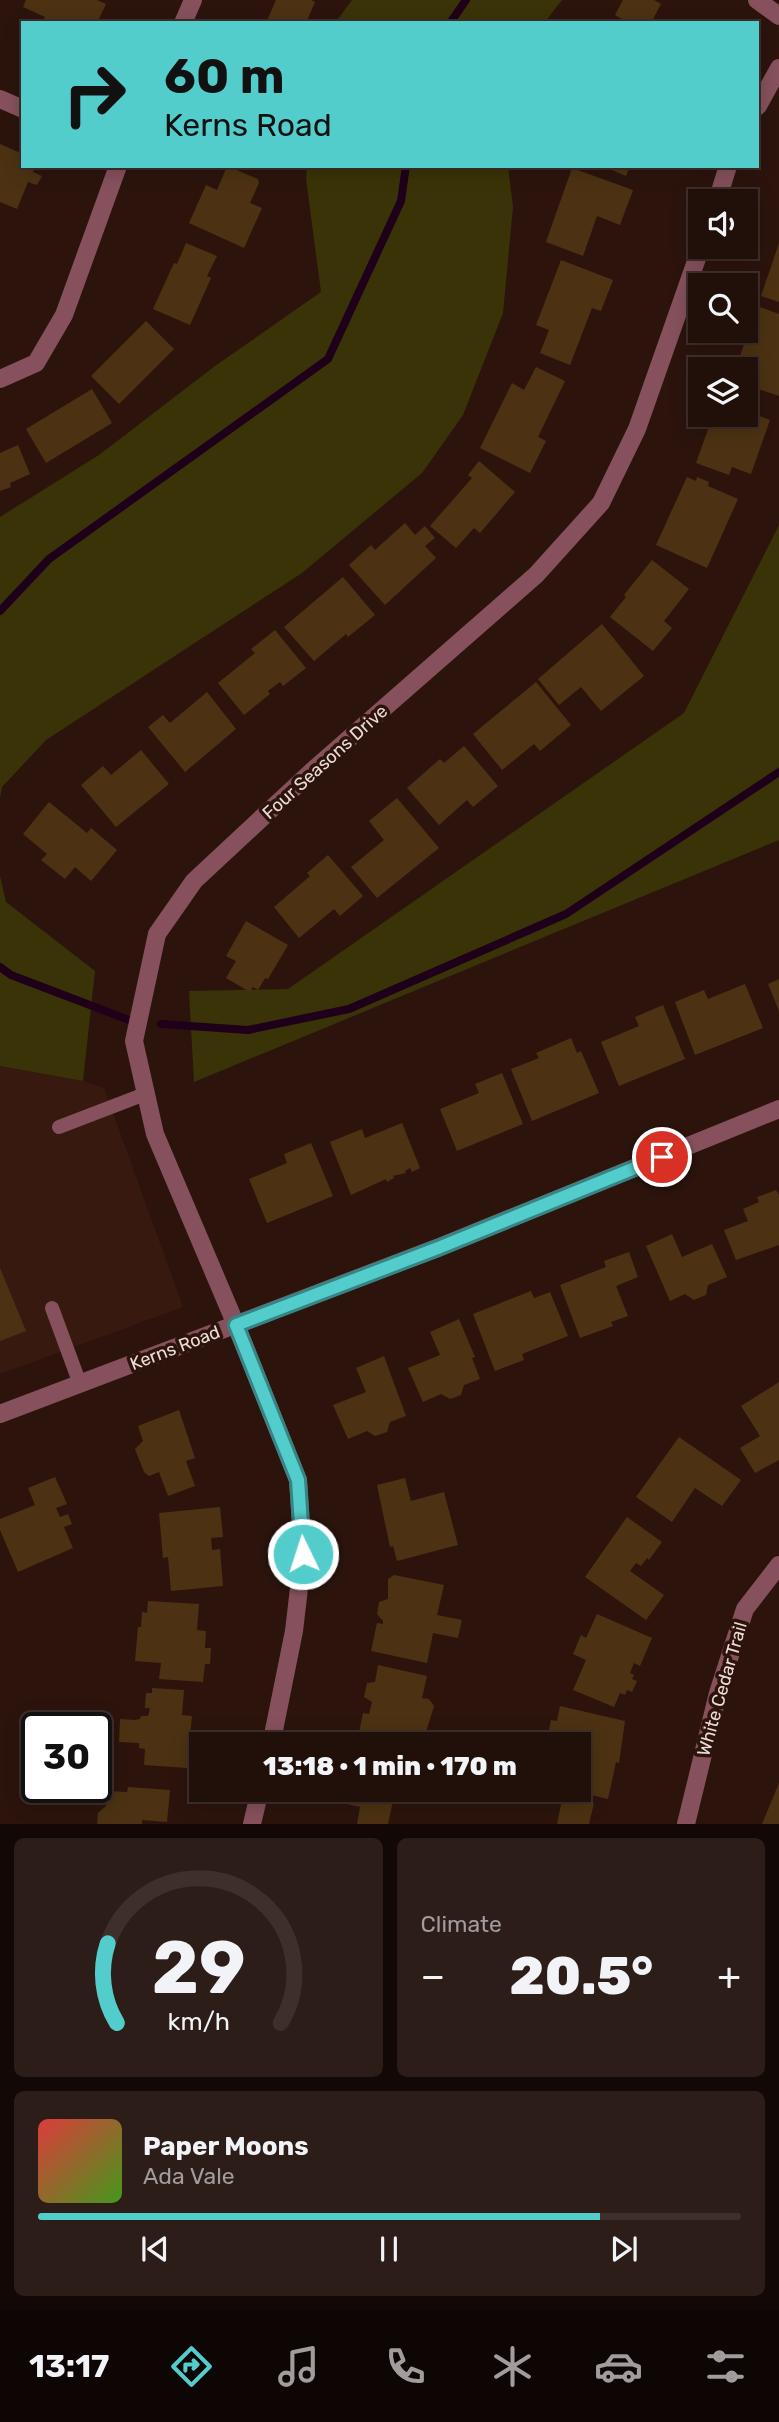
<!DOCTYPE html>
<html lang="en">
<head>
<meta charset="utf-8">
<style>
	body { margin:0; font-family:Rubik,sans-serif; background:#2d1d18; color:#f1f3f6; height:100vh; display:flex; flex-direction:column; font-size:26px; white-space:nowrap }
	* { box-sizing:border-box; margin:0 }
	p { font-size:23px; color:#a29c9c }
	.icon { flex:none; width:38px; height:38px; fill:none; stroke:currentColor; stroke-width:2; stroke-linecap:round; stroke-linejoin:round }
	.map { position:relative; height:1824px; overflow:hidden }
	.details { display:flex; flex-direction:column; gap:14px; padding:14px; background:#120806; flex:1 }
	.details>* { flex:none }
	.hud { position:absolute; left:21px; top:21px; width:738px; height:147px; border-radius:0px; box-shadow:0 4px 18px #0003,0 0 0 2px #3e2f2b; background:#53cdcb; color:#111; overflow:hidden }
	.controls { position:absolute; left:688px; top:189px; display:grid; gap:14px }
	.controls a { display:grid; place-items:center; width:70px; height:70px; border-radius:0px; background:#210f0a; box-shadow:0 4px 18px #0003,0 0 0 2px #3e2f2b; font-size:35px }
	.speed { position:absolute; left:21px; top:1712px; display:flex; gap:14px; font-size:35px; font-weight:700; text-align:center }
	.speed>* { display:grid; place-content:center; width:91px; height:91px; border-radius:50%; background:#210f0a; box-shadow:0 4px 18px #0003,0 0 0 2px #3e2f2b; line-height:1 }
	.speed .limit { border:4px solid #111; border-radius:10px; background:#fff; color:#111 }
	.pin { position:absolute; display:grid; place-items:center; width:60px; height:60px; color:#fff; margin:-30px; border:4px solid #fff; border-radius:50%; box-shadow:0 2px 7px #0007 }
	.me { position:absolute; width:77px; margin:-38px; rotate:356deg; stroke-linejoin:round; filter:drop-shadow(0 0 5px #0008) }
	.turn { display:flex; align-items:center; gap:24px; height:147px; padding:0 28px; font-size:32px }
	.turn .icon { width:91px; height:91px; stroke-width:2.5 }
	.turn b { display:block; font-size:49px; line-height:60px }
	.big { font-size:52px; font-weight:800; line-height:1.1 }
	.details .card { flex:1; display:flex; flex-direction:column; justify-content:center; gap:10px; min-width:0; padding:0 24px; border-radius:10px; background:#2d1d18 }
	.details .dial { align-items:center; gap:0 }
	.dial svg { height:182px; overflow:visible; fill:none; stroke:#3e2f2b; stroke-width:7; stroke-linecap:round; text-anchor:middle }
	.dial text { fill:#f1f3f6; stroke:none }
	.song { display:flex; align-items:center; gap:21px }
	.cover { width:84px; height:84px; border-radius:10px; background:linear-gradient(135deg,hsl(0 70% 55%),hsl(100 70% 35%)) }
	.played { height:7px; border-radius:4px; background:linear-gradient(90deg,#53cdcb 80%,#3e2f2b 80%) }
	.keys { display:flex; justify-content:space-around; direction:ltr }
	.heat { display:flex; justify-content:space-between; align-items:center; font-size:38px; direction:ltr }
	.details .tiles { flex:1; display:grid; gap:14px; grid-template-columns:1fr 1fr }
	.card:last-child { grid-column:span 2 }
	.trip { position:absolute; left:189px; top:1732px; width:402px; height:70px; border-radius:0px; background:#210f0a; box-shadow:0 4px 18px #0003,0 0 0 2px #3e2f2b; font-weight:800; line-height:70px; text-align:center }
	.tabs { display:flex; height:112px; justify-content:space-around; align-items:center; background:#0d0604; color:#a29c9c }
	.tabs .icon { width:49px; height:49px }
	.tabs .active { color:#53cdcb }
	.tabs b { font-size:32px; color:#f1f3f6 }
	.map>svg:first-child { display:block }
	.built { fill:#381910 }
	.green { fill:#3a3307 }
	.lines { fill:none; stroke-linecap:round; stroke-linejoin:round }
	.stream { stroke:#1f001a; stroke-width:8 }
	.building { fill:#4c3212 }
	.service { stroke:#86515d; stroke-width:14 }
	.minor { stroke:#86515d; stroke-width:18 }
	.tertiary { stroke:#86515d; stroke-width:18 }
	.route-casing { stroke:#368584; stroke-width:18 }
	.route { stroke:#53cdcb; stroke-width:12 }
	.labels { text-anchor:middle; dominant-baseline:central; stroke-width:7; stroke-linejoin:round; paint-order:stroke }
	.street-label { font-size:18px; fill:#eddbd6; stroke:#2c140d }
</style>
</head>
<body>
<div class="map">
<svg width="779" height="1824" viewBox="0 0 779 1824">
	<rect width="100%" height="100%" fill="#2c140d"/>
	<path class="built" d="M0 1066 83 1081 104 1088 183 1307 0 1374Z"/>
	<g class="green">
		<path d="M352 0H562L544 23H335Z"/>
		<path d="M307 166H508L513 207 503 313 463 415 422 473 302 573 46 740 2 787 0 798V517L99 455 215 366 321 292 306 179Z"/>
		<path d="M779 525V840L194 1082 189 991 288 989 684 713Z"/>
		<path d="M0 876 6 902 95 971 83 1081 0 1066Z"/>
	</g>
	<g class="lines">
		<g class="stream">
			<path d="M450 23 466 0"/>
			<path d="M0 611 49 559 328 359 401 201 406 166"/>
			<path d="M0 967 11 975 137 1023"/>
			<path d="M161 1024 248 1030 349 1009 566 914 779 772"/>
		</g>
	</g>
	<g class="building">
		<path d="M26 0H97L106 4 97 23H48L43 21 45 17 23 7Z"/>
		<path d="M276 0H311L315 2 306 23H266Z"/>
		<path d="M623 0H654L661 4 652 21 656 20 662 23H628L615 15Z"/>
		<path d="M0 144 23 154V166H36L33 172 42 176 37 185 28 182 17 209 0 202Z"/>
		<path d="M227 166 258 179 259 183 250 203 262 208 244 248 189 223 206 185 217 190Z"/>
		<path d="M602 166H630L626 176Z"/>
		<path d="M572 168 633 190 620 225 597 216 583 256 546 242Z"/>
		<path d="M186 243 217 256 207 276 211 278 190 325 153 309 174 263 177 264Z"/>
		<path d="M779 243V302L761 296Z"/>
		<path d="M561 260 613 280 601 311 592 308 570 365 540 353 549 330 536 325Z"/>
		<path d="M757 306 779 314V396L746 385V369H740L742 363 738 362Z"/>
		<path d="M146 321 174 349 119 404 91 376Z"/>
		<path d="M536 367 565 381 538 437 546 441 530 473 480 448 512 383 524 390Z"/>
		<path d="M92 389 112 423 46 463 26 429Z"/>
		<path d="M746 401 755 405 752 413 770 420 751 474 732 467 729 475 696 463 713 415H746Z"/>
		<path d="M18 445 30 474 10 483 11 487 0 491V453Z"/>
		<path d="M479 461 515 492 480 533 474 528 456 548 430 526 472 478 468 475Z"/>
		<path d="M687 477 696 481 697 477 709 482 708 486 738 499 707 568 656 545Z"/>
		<path d="M405 523 415 535 425 526 435 538 425 546 436 558 385 605 349 565 371 545 375 550Z"/>
		<path d="M652 560 689 589 664 621 672 628 653 651 610 617 626 597 624 595Z"/>
		<path d="M343 577 375 615 348 637 346 634 314 661 284 627Z"/>
		<path d="M602 624 644 676 601 711 581 687 559 705 538 679Z"/>
		<path d="M275 630 306 668 283 686 280 682 268 691 270 694 244 715 218 683 255 653 251 649Z"/>
		<path d="M536 682 571 725 540 751 534 744 502 770 473 734Z"/>
		<path d="M207 692 236 729 185 772 148 727 163 715 170 723Z"/>
		<path d="M464 746 498 786 473 807 467 800 439 825 407 788 440 759 444 763Z"/>
		<path d="M141 750 169 784 116 827 81 785 103 766 111 775Z"/>
		<path d="M397 798 439 848 377 898 351 867 384 840 369 821Z"/>
		<path d="M49 802 87 833 91 828 117 850 91 881 75 867 65 879 41 860 47 854 23 834Z"/>
		<path d="M328 855 363 896 340 916 334 909 299 938 274 907 310 876 307 873Z"/>
		<path d="M246 921 288 945 268 979 265 978 258 990 253 987 250 992 226 978 236 961 226 956Z"/>
		<path d="M779 979V1011L768 984Z"/>
		<path d="M745 984 763 1028 695 1055 675 1002 704 990 708 999Z"/>
		<path d="M663 1005 685 1059 619 1086 601 1042 639 1026 635 1017Z"/>
		<path d="M571 1038 577 1053 581 1051 599 1093 532 1121 511 1069 539 1058 536 1053Z"/>
		<path d="M502 1073 523 1124 457 1151 440 1109 479 1093 475 1084Z"/>
		<path d="M402 1123 420 1168 412 1172 410 1168 405 1171 406 1173 393 1176 394 1178 387 1182 386 1179 351 1195 330 1142 362 1129 365 1138Z"/>
		<path d="M311 1143 333 1196 267 1223 249 1179 287 1163 284 1154Z"/>
		<path d="M776 1190 779 1195V1245L736 1260 724 1230 748 1221 743 1209 759 1202 757 1197Z"/>
		<path d="M672 1234 682 1257 712 1244 727 1277 708 1285 706 1295 694 1300 685 1294 670 1301 646 1246Z"/>
		<path d="M629 1252 638 1277 616 1286 628 1316 611 1322 613 1326 580 1338 560 1285 606 1267 604 1261Z"/>
		<path d="M0 1268 26 1331 0 1341Z"/>
		<path d="M531 1291 534 1298 550 1292 568 1336 522 1354 524 1360 495 1371 473 1314Z"/>
		<path d="M459 1319 475 1357 472 1358 480 1379 464 1385 461 1395 450 1399 441 1394 423 1402 408 1368 440 1355 430 1332Z"/>
		<path d="M384 1356 406 1416 390 1422 387 1432 375 1436 367 1431 348 1439 333 1405 366 1392 356 1368Z"/>
		<path d="M779 1382V1460L755 1473 740 1448 760 1436 741 1406Z"/>
		<path d="M179 1410 195 1458 186 1461 195 1486 168 1496 159 1472 149 1476 144 1472 135 1449 143 1441 138 1426Z"/>
		<path d="M679 1437 741 1480 722 1506 695 1488 672 1522 636 1497Z"/>
		<path d="M55 1477 67 1504 56 1508 60 1517 68 1514 72 1524 64 1527 73 1548 18 1572 0 1530V1519L35 1505 28 1488Z"/>
		<path d="M405 1478 411 1501 444 1492 458 1545 397 1561 393 1546 390 1547 377 1485Z"/>
		<path d="M220 1507 223 1537 211 1538 212 1550 220 1549 223 1586 171 1591 168 1557 163 1558 159 1513Z"/>
		<path d="M627 1517 662 1542 649 1560 647 1558 641 1566 636 1563 630 1571 664 1595 646 1620 585 1577Z"/>
		<path d="M394 1575 444 1585 437 1615 462 1620 458 1638 433 1633 427 1663 371 1651 377 1623 383 1624V1621L377 1614 379 1602 388 1599V1579Z"/>
		<path d="M148 1601 199 1604 197 1630 206 1631 205 1648H211L210 1664H205L203 1682 159 1679 161 1663 135 1661 138 1627H141L142 1612 147 1613Z"/>
		<path d="M597 1614 652 1638 640 1666 634 1663 630 1673 634 1675 632 1679 637 1681 632 1692 627 1690 625 1695 620 1693 614 1707 573 1690 586 1660 573 1654 581 1635 586 1638Z"/>
		<path d="M378 1665 427 1676 422 1698 429 1699 434 1706 422 1745H371L357 1742 363 1713 369 1714 372 1702 364 1697 367 1683 375 1682Z"/>
		<path d="M152 1688 184 1690 182 1715 192 1716 187 1768 144 1765 145 1749 139 1748V1743L119 1742 120 1719 135 1720 140 1719 141 1716H148L150 1708H145L146 1693H152Z"/>
		<path d="M560 1706 625 1721 619 1763 616 1762 608 1799 579 1792V1745H552L553 1741 547 1740 551 1720 557 1721Z"/>
		<path d="M779 1783V1824H762Z"/>
		<path d="M128 1787 170 1790 167 1822 142 1820V1824H97L98 1813 106 1806 108 1791 127 1792Z"/>
		<path d="M350 1790H404L394 1796 388 1824H357L360 1807 347 1804Z"/>
		<path d="M563 1795 594 1803 589 1824H557Z"/>
	</g>
	<g class="lines">
		<g class="service">
			<path d="M59 1127 145 1094"/>
			<path d="M52 1308 80 1384"/>
		</g>
		<g class="minor">
			<path d="M757 0 779 16"/>
			<path d="M183 23 193 0"/>
			<path d="M0 99 23 109"/>
			<path d="M758 106 779 68"/>
			<path d="M717 201 728 166"/>
			<path d="M0 379 36 363 64 315 118 166"/>
			<path d="M271 1745 294 1631 303 1554 298 1480 236 1325 155 1134 134 1041 157 934 194 881 311 772 536 575 601 503 637 429 701 247"/>
			<path d="M252 1824 260 1790"/>
			<path d="M686 1824 718 1693 745 1609 779 1565"/>
		</g>
		<path class="tertiary" d="M0 1414 437 1248 779 1109"/>
	</g>
	<g class="lines">
		<defs>
			<path id="route" d="M303 1554 298 1480 236 1325 438 1248 662 1157"/>
		</defs>
		<use href="#route" class="route-casing"/>
		<use href="#route" class="route"/>
	</g>
	<g class="labels">
		<g class="street-label">
			<text transform="translate(325 762) rotate(-42)">Four Seasons Drive</text>
			<text transform="translate(175 1348) rotate(-21)">Kerns Road</text>
			<text transform="translate(722 1689) rotate(-74)">White Cedar Trail</text>
		</g>
	</g>
</svg>
<div class="controls">
<a><svg class="icon" aria-label="sound" viewBox="0 0 24 24"><path d="M4 9h4l5-4v14l-5-4H4zM17 9q2 3 0 6"/></svg></a>
<a><svg class="icon" aria-label="search" viewBox="0 0 24 24"><circle cx="10" cy="10" r="6"/><path d="M15 15l6 6"/></svg></a>
<a><svg class="icon" aria-label="layers" viewBox="0 0 24 24"><path d="M12 4l9 5-9 5-9-5zM3 14l9 5 9-5"/></svg></a>
</div>
<div class="speed"><div class="limit">30</div></div>
<div class="pin" style="left:662px;top:1157px;background:#d93025"><svg class="icon" aria-label="arrive" viewBox="0 0 24 24"><path d="M6 21V4h12l-3 4 3 4H6"/></svg></div>
<svg class="me" style="left:303px;top:1554px" viewBox="-20 -20 40 40"><circle r="17" fill="#53cdcb" stroke="#fff" stroke-width="3"/><path d="M0-11L8 9 0 5-8 9z" fill="#fff"/></svg>
<div class="trip">13:18 · 1 min · 170 m</div>
<div class="hud">
<div class="turn"><svg class="icon" aria-label="right" viewBox="0 0 24 24"><path d="M7 20v-9h11M14 6l5 5-5 5"/></svg><div><b>60 m</b>Kerns Road</div></div>
</div>
</div>
<section class="details">
<div class="tiles">
<div class="card dial"><svg viewBox="0 0 100 80">
<path d="M14 69A42 42 0 1 1 86 69"/>
<path d="M14 69A42 42 0 0 1 10 34" stroke="#53cdcb"/>
<text x="50" y="56" font-size="32" font-weight="700">29</text>
<text x="50" y="72" font-size="11">km/h</text>
</svg></div>
<div class="card"><p>Climate</p>
<div class="heat"><a>−</a><b class="big">20.5°</b><a>+</a></div>
</div>
<div class="card">
<div class="song"><i class="cover"></i><div><b>Paper Moons</b><p>Ada Vale</p></div></div>
<div class="played"></div>
<div class="keys"><svg class="icon" aria-label="previous" viewBox="0 0 24 24"><path d="M18 5L8 12l10 7zM5 5v14"/></svg><svg class="icon" aria-label="pause" viewBox="0 0 24 24"><path d="M8 5v14M16 5v14"/></svg><svg class="icon" aria-label="next" viewBox="0 0 24 24"><path d="M6 5l10 7-10 7zM19 5v14"/></svg></div>
</div>
</div>
</section>
<nav class="tabs">
<b>13:17</b>
<svg class="icon active" aria-label="directions" viewBox="0 0 24 24"><path d="M12 3l9 9-9 9-9-9zM9 14v-3h6M13 9l2 2-2 2"/></svg>
<svg class="icon" aria-label="music" viewBox="0 0 24 24"><path d="M9 18V5l10-2v13"/><circle cx="6" cy="18" r="3"/><circle cx="16" cy="16" r="3"/></svg>
<svg class="icon" aria-label="phone" viewBox="0 0 24 24"><path d="M5 4h4l2 5-3 2q2 4 5 5l2-3 5 2v4C11 20 4 13 5 4z"/></svg>
<svg class="icon" aria-label="climate" viewBox="0 0 24 24"><path d="M12 3v18M4 7l16 10M4 17L20 7"/></svg>
<svg class="icon" aria-label="car" viewBox="0 0 24 24"><path d="M5 17H2v-5l4-1 3-4h7l3 4 3 1v5h-3M9 17h6M6 11h13"/><circle cx="7" cy="17" r="2"/><circle cx="17" cy="17" r="2"/></svg>
<svg class="icon" aria-label="filters" viewBox="0 0 24 24"><path d="M4 7h16M4 17h16"/><circle cx="9" cy="7" r="2"/><circle cx="15" cy="17" r="2"/></svg>
</nav>
</body>
</html>
